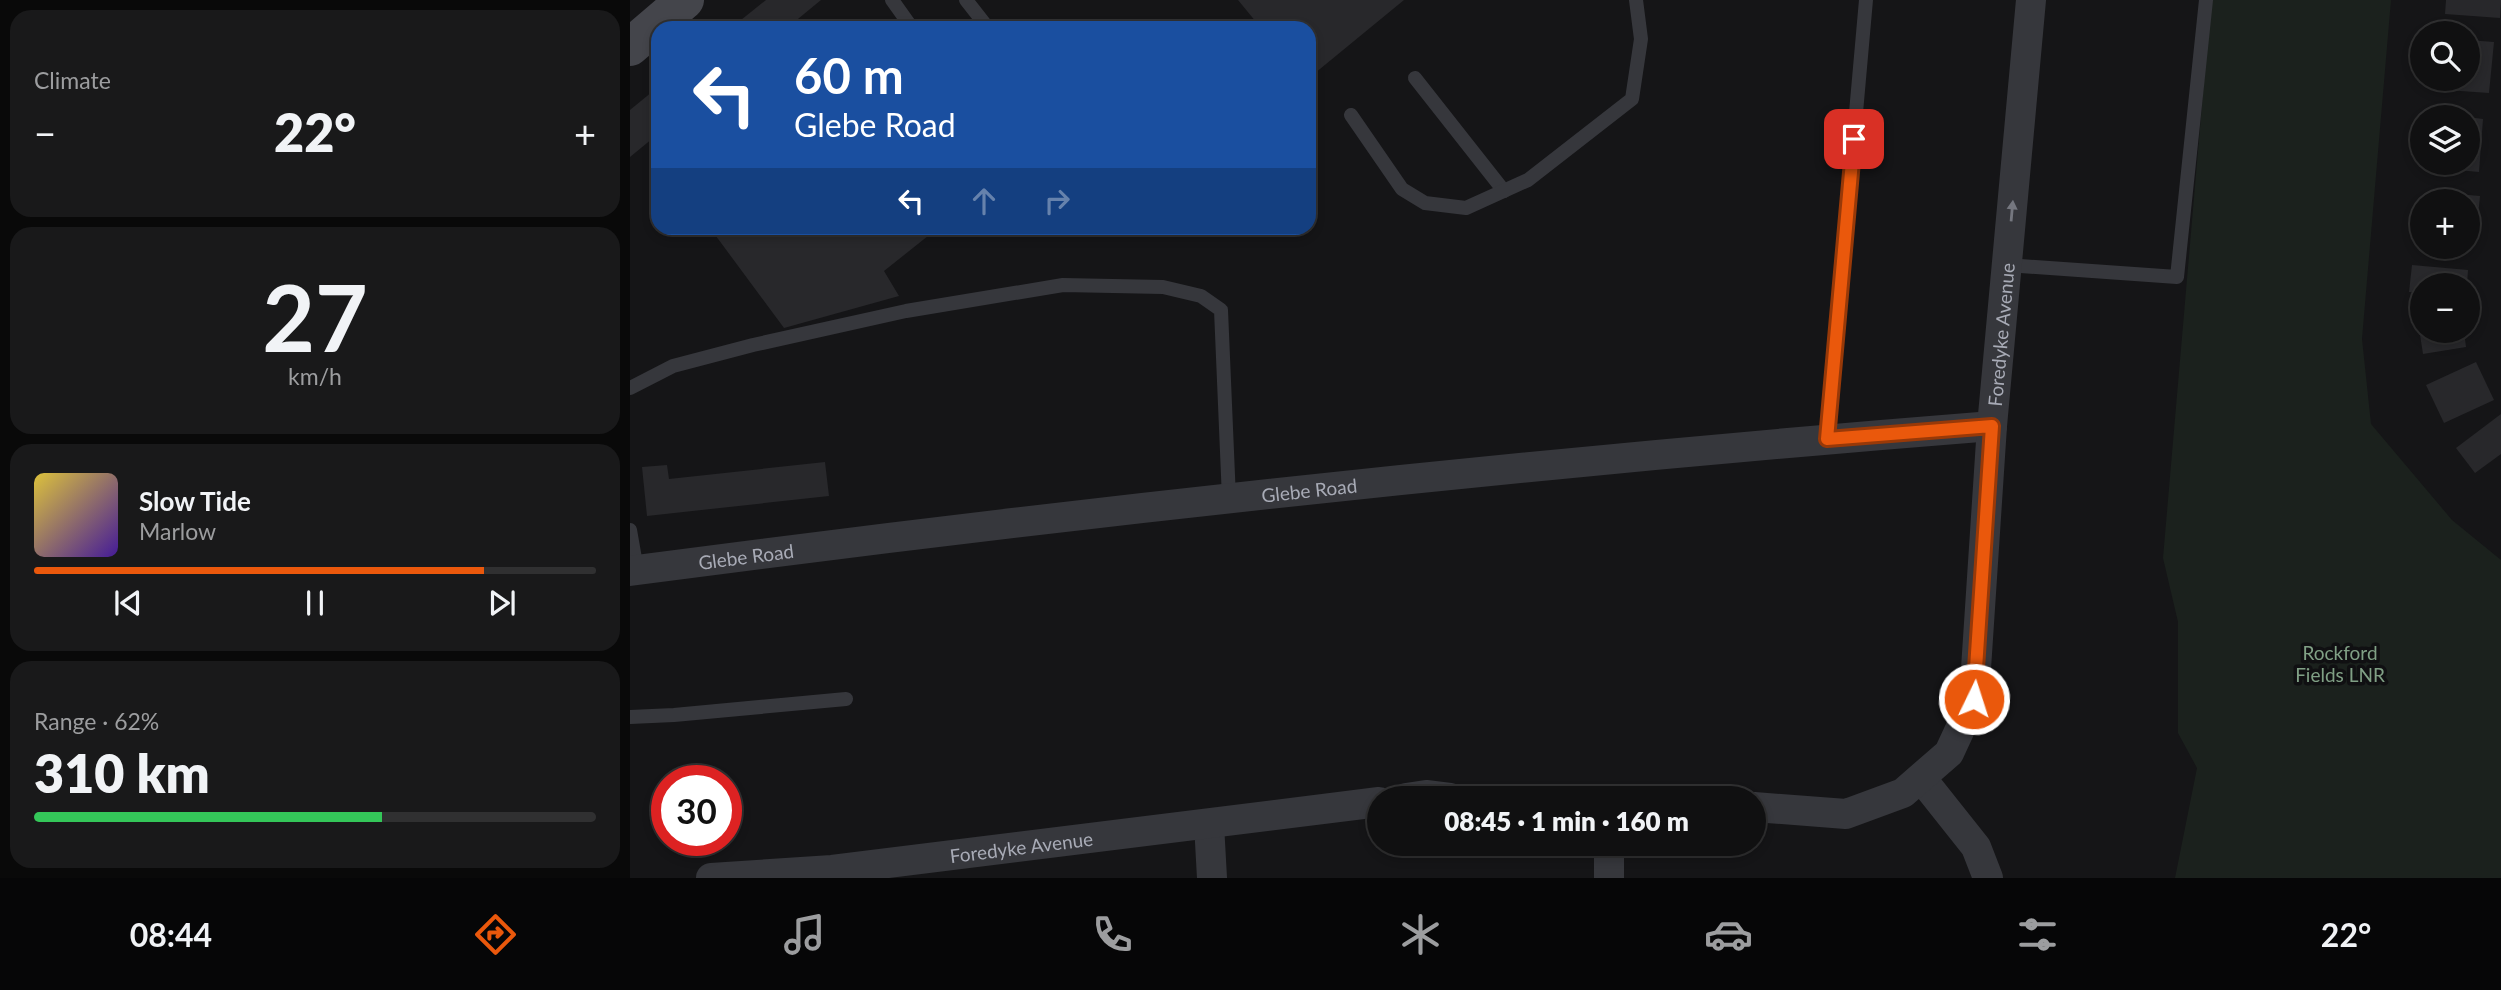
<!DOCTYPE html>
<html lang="en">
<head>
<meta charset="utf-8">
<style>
	body { margin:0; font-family:Lato,sans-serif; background:#19191a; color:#f1f3f6; height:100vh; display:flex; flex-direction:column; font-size:26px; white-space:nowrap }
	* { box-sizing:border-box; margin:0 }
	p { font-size:23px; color:#9c9d9f }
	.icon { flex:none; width:38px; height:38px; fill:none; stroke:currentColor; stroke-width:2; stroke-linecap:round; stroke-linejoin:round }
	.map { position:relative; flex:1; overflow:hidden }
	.details { display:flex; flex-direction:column; gap:10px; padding:10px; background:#090909; width:630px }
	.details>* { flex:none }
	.top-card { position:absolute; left:21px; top:21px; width:665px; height:214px; border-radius:21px; box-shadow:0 4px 10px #0003,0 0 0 2px #303031; background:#1a4fa0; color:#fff; overflow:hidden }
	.tools { position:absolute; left:1780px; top:21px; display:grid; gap:14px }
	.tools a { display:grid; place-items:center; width:70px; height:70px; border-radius:50%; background:#101011; box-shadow:0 4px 10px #0003,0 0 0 2px #303031; font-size:35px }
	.speed { position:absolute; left:21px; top:765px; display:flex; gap:14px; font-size:35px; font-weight:700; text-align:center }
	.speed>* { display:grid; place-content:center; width:91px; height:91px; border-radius:50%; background:#101011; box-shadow:0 4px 10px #0003,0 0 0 2px #303031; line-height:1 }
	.speed .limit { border:10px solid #d22; background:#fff; color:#111 }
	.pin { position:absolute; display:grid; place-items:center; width:60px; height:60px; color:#fff; margin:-30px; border-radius:14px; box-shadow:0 4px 10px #0006 }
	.me { position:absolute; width:77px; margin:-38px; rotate:4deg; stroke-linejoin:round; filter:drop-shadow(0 0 5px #0008) }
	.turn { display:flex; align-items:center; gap:24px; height:147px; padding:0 28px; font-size:32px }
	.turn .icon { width:91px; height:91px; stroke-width:2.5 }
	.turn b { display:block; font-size:49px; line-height:60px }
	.lanes { display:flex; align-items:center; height:66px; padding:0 28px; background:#0003; justify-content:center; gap:35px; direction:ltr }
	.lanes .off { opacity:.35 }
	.big { font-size:52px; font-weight:800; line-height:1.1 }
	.details .tile { flex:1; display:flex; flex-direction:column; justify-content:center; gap:10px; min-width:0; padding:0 24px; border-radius:21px; background:#19191a }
	.details .dial { align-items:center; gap:0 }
	.dial b { font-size:91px; line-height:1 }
	.song { display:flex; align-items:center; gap:21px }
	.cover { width:84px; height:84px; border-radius:10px; background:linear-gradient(135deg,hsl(50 70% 55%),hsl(260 70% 35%)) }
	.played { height:7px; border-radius:4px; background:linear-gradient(90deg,#ea580c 80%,#303031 80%) }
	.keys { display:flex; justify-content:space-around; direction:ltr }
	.heat { display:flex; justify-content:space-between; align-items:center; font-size:38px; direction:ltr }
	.charge { height:10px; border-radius:5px; background:linear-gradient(90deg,#34c759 62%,#303031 0) }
	.trip { position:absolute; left:737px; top:786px; width:399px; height:70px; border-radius:35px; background:#101011; box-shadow:0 4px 10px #0003,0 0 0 2px #303031; font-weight:800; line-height:70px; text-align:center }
	.dock { display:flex; height:112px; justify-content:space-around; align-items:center; background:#060607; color:#9c9d9f }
	.dock .icon { width:49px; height:49px }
	.dock .current { color:#ea580c }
	.dock b { font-size:32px; color:#f1f3f6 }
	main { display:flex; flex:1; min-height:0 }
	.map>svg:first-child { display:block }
	.green { fill:#1b211d }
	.building { fill:#28282b }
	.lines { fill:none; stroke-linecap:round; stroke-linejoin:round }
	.lane { stroke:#36373c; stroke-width:14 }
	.street { stroke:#36373c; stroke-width:30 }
	.secondary { stroke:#44454b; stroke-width:38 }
	.oneway { fill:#75777f }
	.route-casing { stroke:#983908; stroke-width:18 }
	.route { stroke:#ea580c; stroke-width:12 }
	.labels { text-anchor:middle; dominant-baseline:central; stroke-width:7; stroke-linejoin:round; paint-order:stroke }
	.street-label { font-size:19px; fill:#a8abb6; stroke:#101012 }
	.park-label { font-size:19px; fill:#80a085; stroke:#101012 }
</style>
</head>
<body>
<main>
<section class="details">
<div class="tile"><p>Climate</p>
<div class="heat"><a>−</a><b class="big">22°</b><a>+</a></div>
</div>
<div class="tile dial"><b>27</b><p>km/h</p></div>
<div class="tile">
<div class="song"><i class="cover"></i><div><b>Slow Tide</b><p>Marlow</p></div></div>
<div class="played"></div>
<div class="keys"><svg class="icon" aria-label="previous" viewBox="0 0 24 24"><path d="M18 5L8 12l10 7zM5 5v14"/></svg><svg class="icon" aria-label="pause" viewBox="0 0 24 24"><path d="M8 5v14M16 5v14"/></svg><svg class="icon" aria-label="next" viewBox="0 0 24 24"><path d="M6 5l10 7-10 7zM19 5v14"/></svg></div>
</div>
<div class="tile"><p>Range · 62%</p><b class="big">310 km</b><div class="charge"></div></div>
</section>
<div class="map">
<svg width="1871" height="878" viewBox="0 0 1871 878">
	<rect width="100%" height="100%" fill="#151517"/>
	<path class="green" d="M1581 0H1761L1732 339 1741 424 1822 520 1871 560V878H1545L1567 768 1548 733V622L1533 558Z"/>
	<g class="building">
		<path d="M136 0H191L157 28H101Z"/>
		<path d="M608 0H774L679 78V28H631Z"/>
		<path d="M1816 0H1871L1870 18 1815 14Z"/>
		<path d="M1838 40 1864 42 1859 93 1816 90V79H1838Z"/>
		<path d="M28 87V134L0 157V110Z"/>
		<path d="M1838 117 1853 119 1849 172 1805 168V163H1838Z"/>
		<path d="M1805 192 1850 196 1845 246H1838V201H1804Z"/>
		<path d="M80 228H308L254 271 269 296 154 328Z"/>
		<path d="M1782 265 1838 270 1837 285H1792V293L1779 292Z"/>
		<path d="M1792 314V331H1834L1836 347 1793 354 1787 315Z"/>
		<path d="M1846 362 1864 400 1814 423 1796 385Z"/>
		<path d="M1871 414V454L1845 473 1826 448Z"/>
		<path d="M195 462 199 496 17 516 12 467 37 465 39 479Z"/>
	</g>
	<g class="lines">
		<g class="lane">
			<path d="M262 0 282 28"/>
			<path d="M336 0 358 28"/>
			<path d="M785 78 874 191"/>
			<path d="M721 115 772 189 795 203 836 208 898 180 1002 99 1011 39 1006 0"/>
			<path d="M1377 265 1547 277 1576 0"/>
			<path d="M0 388 43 366 123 345 276 311 433 285 533 287 571 296 591 310 599 499"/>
			<path d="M1197 439 1236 0"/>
			<path d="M0 530 7 570"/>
			<path d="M0 717 44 715 216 699"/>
		</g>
		<g class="street">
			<path id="s1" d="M0 571C453 511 907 462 1362 426"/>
			<path d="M1292 779 1346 847 1358 878"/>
			<path d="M776 798 796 795 820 798"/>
			<path id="s2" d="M1124 807 1216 814 1273 793 1319 753 1344 699 1362 426 1401 0"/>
			<path d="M579 824 582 878"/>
			<path d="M979 844V878"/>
			<path id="s3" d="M81 878 202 870 749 802"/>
		</g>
		<path class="secondary" d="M0 47 55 0"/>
	</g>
	<defs><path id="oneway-solid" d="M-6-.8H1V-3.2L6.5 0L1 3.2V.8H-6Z" transform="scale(1.75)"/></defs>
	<use class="oneway" href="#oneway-solid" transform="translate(1382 211) rotate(-85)"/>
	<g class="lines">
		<defs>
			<path id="route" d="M1224 139 1197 439 1362 426 1344 699"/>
		</defs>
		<use href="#route" class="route-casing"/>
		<use href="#route" class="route"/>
	</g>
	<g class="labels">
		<g class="street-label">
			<text stroke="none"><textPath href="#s2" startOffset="639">Foredyke Avenue</textPath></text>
			<text stroke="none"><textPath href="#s1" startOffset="684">Glebe Road</textPath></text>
			<text stroke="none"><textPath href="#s1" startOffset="117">Glebe Road</textPath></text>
			<text stroke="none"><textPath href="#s3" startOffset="312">Foredyke Avenue</textPath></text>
		</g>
		<g class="park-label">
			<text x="1710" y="652">Rockford<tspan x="1710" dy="22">Fields LNR</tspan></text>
		</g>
	</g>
</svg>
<div class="tools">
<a><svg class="icon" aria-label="search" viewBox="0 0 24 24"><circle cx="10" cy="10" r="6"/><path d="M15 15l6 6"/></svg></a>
<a><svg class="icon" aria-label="layers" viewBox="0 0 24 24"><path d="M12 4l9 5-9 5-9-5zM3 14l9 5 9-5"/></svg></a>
<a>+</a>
<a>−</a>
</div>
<div class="speed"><div class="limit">30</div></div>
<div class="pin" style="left:1224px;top:139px;background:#d93025"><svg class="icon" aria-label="arrive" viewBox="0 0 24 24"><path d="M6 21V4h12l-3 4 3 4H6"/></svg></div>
<svg class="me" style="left:1344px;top:699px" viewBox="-20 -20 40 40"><circle r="17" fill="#ea580c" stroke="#fff" stroke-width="3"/><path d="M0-11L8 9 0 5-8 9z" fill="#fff"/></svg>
<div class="trip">08:45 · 1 min · 160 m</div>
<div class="top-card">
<div class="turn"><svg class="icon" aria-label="left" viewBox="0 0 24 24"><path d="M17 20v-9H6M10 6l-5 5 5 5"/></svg><div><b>60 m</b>Glebe Road</div></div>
<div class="lanes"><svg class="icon" aria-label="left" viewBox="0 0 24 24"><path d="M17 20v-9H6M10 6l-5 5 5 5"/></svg><svg class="icon off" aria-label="ahead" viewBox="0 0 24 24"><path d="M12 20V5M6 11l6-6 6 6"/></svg><svg class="icon off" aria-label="right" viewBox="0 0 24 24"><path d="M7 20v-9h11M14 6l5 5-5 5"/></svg></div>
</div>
</div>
</main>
<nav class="dock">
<b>08:44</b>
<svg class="icon current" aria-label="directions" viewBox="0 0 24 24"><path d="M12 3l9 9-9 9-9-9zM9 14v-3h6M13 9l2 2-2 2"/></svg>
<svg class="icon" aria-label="music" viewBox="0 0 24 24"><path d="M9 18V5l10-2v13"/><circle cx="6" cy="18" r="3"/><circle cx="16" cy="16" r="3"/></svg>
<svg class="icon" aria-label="phone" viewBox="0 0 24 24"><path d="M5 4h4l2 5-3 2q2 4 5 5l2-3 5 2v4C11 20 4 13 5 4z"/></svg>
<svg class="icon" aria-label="climate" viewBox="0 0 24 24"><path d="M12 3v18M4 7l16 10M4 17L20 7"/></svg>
<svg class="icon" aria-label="car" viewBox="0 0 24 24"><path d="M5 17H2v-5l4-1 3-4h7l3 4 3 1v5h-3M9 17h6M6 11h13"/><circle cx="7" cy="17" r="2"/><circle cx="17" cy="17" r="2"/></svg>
<svg class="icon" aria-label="filters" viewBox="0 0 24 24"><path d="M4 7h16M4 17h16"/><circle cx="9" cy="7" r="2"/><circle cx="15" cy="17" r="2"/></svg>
<b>22°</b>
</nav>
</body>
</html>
